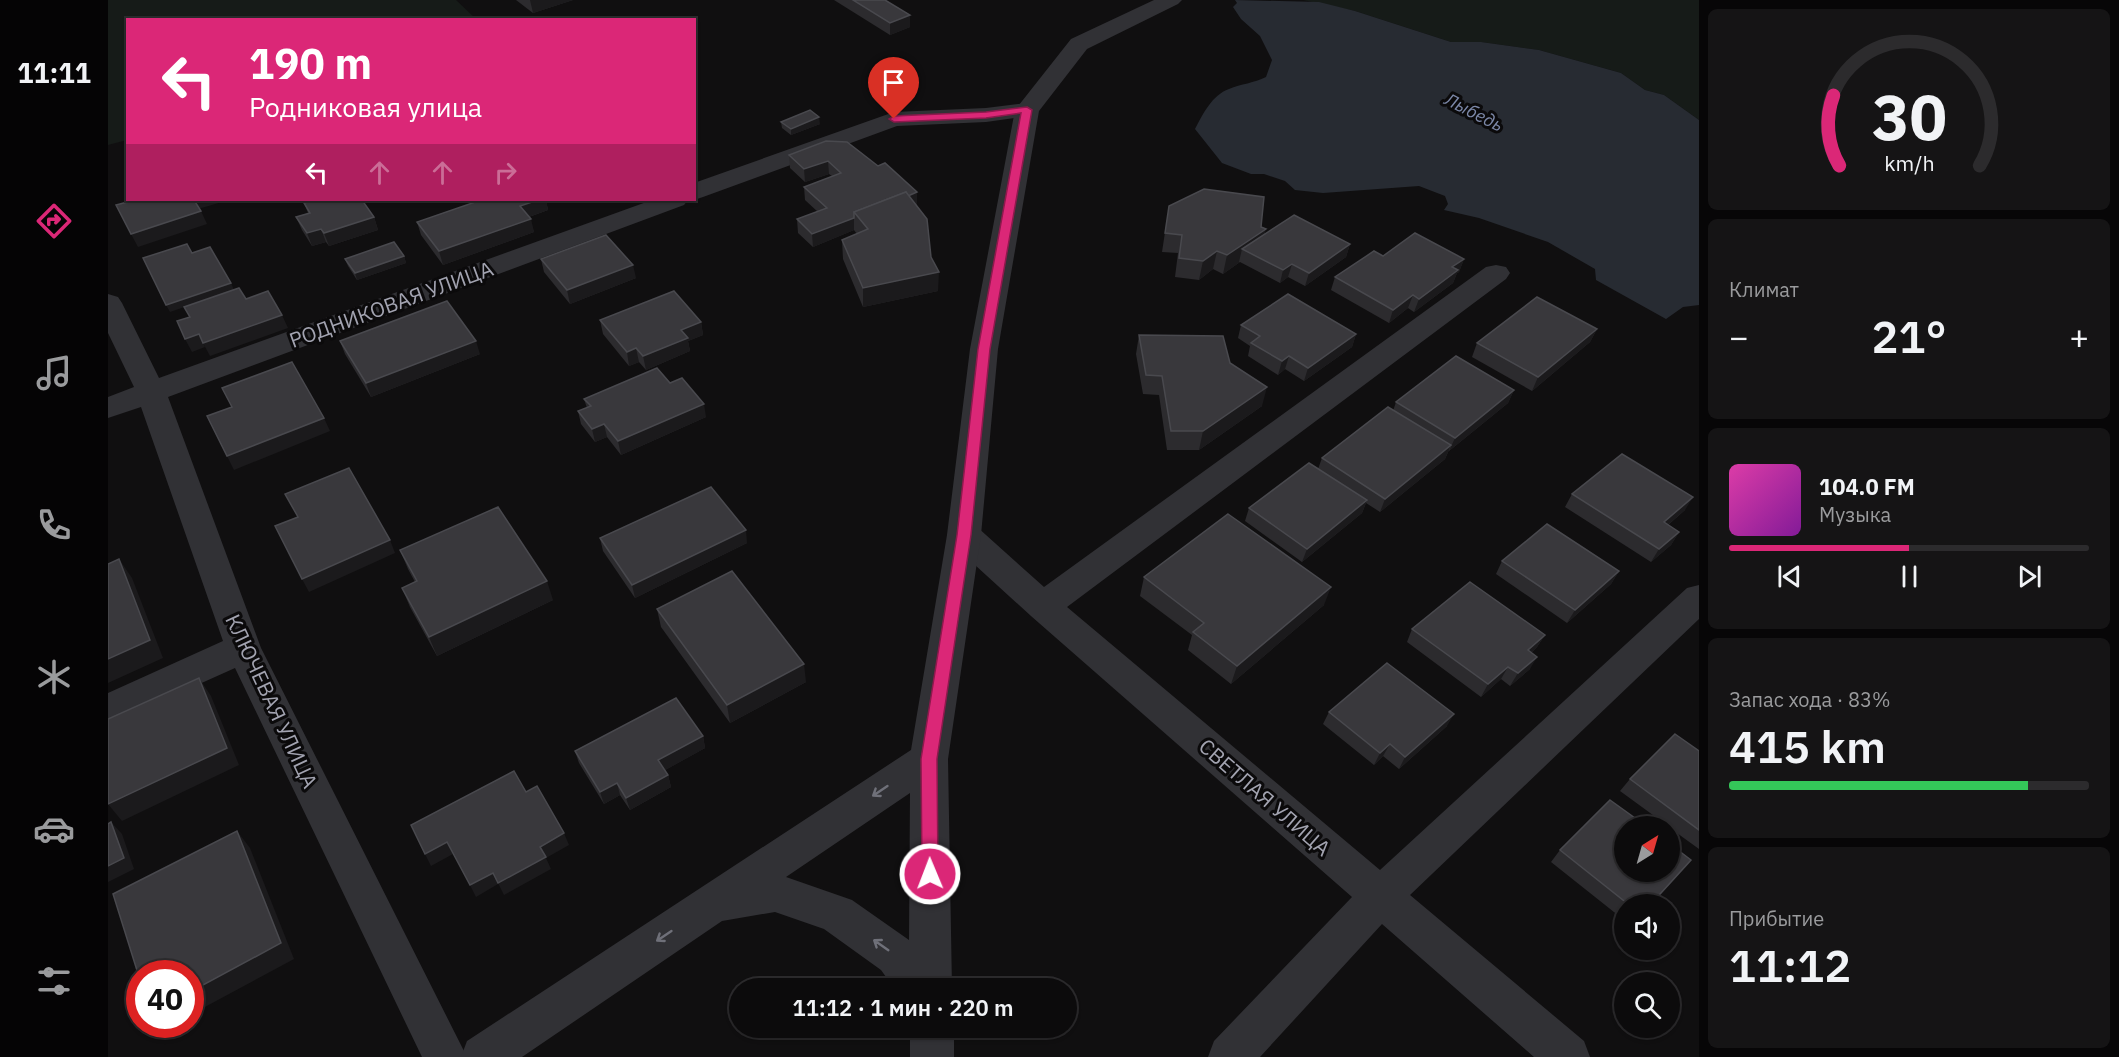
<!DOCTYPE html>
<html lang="ru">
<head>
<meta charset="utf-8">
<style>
	body { margin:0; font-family:"IBM Plex Sans",sans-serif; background:#151415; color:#f1f3f6; height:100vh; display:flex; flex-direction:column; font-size:22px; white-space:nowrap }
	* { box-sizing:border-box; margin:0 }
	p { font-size:20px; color:#9a9b9d }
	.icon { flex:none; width:33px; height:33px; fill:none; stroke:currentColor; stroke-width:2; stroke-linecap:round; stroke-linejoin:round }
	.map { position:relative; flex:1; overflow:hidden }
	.side { display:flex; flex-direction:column; gap:9px; padding:9px; background:#070607; width:420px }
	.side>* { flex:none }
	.guide { position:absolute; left:18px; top:18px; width:570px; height:183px; border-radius:0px; box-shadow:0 2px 4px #0004,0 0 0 2px #2c2b2d; background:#db2777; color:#fff; overflow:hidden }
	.needle { width:39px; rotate:37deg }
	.buttons { position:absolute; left:1506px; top:816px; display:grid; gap:12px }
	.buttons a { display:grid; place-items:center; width:66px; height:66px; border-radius:50%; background:#0c0b0c; box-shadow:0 2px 4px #0004,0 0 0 2px #2c2b2d; font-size:30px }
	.speed { position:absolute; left:18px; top:960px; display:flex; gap:12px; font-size:30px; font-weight:700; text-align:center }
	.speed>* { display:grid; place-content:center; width:78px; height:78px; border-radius:50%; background:#0c0b0c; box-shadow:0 2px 4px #0004,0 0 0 2px #2c2b2d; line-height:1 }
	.speed .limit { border:9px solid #d22; background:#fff; color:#111 }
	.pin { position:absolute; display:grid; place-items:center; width:51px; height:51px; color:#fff; margin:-62px -26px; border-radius:50% 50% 50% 0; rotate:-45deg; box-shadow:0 0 6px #0007 }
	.pin .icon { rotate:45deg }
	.me { position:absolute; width:66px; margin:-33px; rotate:359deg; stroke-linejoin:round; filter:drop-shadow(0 0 4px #0008) }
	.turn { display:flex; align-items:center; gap:21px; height:126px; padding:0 24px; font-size:27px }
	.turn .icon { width:78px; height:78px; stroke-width:2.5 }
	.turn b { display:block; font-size:42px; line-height:51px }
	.lanes { display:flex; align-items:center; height:57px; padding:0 24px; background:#0003; justify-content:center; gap:30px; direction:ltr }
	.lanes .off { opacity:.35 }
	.big { font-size:45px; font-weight:600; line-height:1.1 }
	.side .tile { flex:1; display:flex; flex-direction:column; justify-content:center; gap:9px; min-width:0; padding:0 21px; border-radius:9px; background:#151415 }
	.side .dial { align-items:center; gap:0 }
	.dial svg { height:156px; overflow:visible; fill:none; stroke:#2c2b2d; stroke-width:7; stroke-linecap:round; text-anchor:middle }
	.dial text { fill:#f1f3f6; stroke:none }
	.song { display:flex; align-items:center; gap:18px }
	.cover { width:72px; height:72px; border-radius:9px; background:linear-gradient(135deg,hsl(320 70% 55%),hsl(290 70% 35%)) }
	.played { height:6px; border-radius:3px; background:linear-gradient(90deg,#db2777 50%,#2c2b2d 50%) }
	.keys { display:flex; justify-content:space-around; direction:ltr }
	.heat { display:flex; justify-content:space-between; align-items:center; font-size:33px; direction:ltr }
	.charge { height:9px; border-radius:4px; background:linear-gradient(90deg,#34c759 83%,#2c2b2d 0) }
	.trip { position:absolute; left:621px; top:978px; width:348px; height:60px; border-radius:30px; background:#0c0b0c; box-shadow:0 2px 4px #0004,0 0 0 2px #2c2b2d; font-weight:600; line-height:60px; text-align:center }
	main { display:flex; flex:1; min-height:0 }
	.menu { display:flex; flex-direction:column; width:108px; justify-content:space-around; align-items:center; background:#050405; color:#9a9b9d }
	.menu .icon { width:42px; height:42px }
	.menu .current { color:#db2777 }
	.menu b { font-size:27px; color:#f1f3f6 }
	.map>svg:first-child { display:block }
	.green { fill:#161b18 }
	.water { fill:#272b32 }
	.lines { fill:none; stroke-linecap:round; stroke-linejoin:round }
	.minor { fill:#313135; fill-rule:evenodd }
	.tertiary { fill:#313135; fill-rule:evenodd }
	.wall { fill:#2c2b2e }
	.shaded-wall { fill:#1b1a1c }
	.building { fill:#39383c; stroke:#49494e; stroke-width:1.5 }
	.oneway { stroke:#6f7079 }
	.route { fill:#db2777; stroke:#8e194d; stroke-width:1.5 }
	.labels { text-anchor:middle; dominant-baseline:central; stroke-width:6; stroke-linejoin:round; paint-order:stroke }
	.far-water-label { font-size:18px; font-style:italic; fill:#7c88a8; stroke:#0b0a0b }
	.street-label { font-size:21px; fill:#a2a3b0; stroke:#0b0a0b }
</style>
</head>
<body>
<main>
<nav class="menu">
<b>11:11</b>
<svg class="icon current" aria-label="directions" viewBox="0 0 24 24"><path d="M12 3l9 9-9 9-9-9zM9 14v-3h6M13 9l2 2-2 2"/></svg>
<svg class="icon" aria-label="music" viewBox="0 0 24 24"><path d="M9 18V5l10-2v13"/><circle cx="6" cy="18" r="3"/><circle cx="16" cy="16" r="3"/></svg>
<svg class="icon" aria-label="phone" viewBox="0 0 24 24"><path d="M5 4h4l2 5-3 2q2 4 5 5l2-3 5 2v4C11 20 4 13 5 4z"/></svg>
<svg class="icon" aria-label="climate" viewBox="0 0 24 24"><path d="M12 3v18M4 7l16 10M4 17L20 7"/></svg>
<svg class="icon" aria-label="car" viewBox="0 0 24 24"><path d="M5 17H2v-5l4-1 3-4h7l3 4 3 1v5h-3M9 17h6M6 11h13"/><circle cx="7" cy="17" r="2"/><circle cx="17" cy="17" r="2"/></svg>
<svg class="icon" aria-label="filters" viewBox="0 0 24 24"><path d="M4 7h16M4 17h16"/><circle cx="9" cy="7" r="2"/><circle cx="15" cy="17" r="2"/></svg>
</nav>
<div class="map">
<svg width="1591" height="1057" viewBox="0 0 1591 1057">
	<rect width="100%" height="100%" fill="#100f10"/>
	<g class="green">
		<path d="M0 0H348L368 19 20 20 19 140 0 145Z"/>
		<path d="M1195 0H1591V120L1556 95 1537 90 1513 73 1431 50 1373 42H1343L1247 11Z"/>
	</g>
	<path class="water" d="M1127 0 1211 2 1247 11 1343 42H1373L1431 50 1513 73 1537 90 1556 95 1591 120V305L1575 307 1558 319 1488 280 1487 269 1440 242 1371 218 1336 210 1340 204 1337 196 1311 186 1215 193 1187 190 1177 181 1156 174H1143L1114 163 1087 129C1095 114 1104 95 1121 89 1133 84 1146 83 1158 77L1164 60 1152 36 1133 19 1125 7 1129 3Z"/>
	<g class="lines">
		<g class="minor">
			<path d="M919 103 927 105 931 110 927 115 878 122 789 126 595 197 586 200H585L586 183 786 112 878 108Z"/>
			<path d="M544 200H580L576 205 60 397 153 648 359 1057H314L127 668 0 725V693L115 641 33 407 0 418V397L26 387 0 333V294L10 297 14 303 51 378Z"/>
			<path d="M1388 265 1398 267 1402 273 1398 279 959 607 1272 870 1579 588 1591 585V619L1302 895 1476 1041 1482 1057H1426L1274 924 1152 1057H1100L1106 1041 1244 897 923 616 844 544 839 535 844 526 856 523 868 526 936 587 1378 267Z"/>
		</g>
		<g class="tertiary">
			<path d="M1046 0H1074L1070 4 979 49 931 111 890 349 873 535 840 759 844 988H786L773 970 716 929 667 912 614 921 414 1057H353L359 1041 803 750 839 535 862 349 907 110 963 39ZM802 793 801 940 744 900 678 877Z"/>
			<rect x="802" y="1028" width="44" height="29"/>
		</g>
	</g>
	<g class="wall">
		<path d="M408 0H465L425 13Z"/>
		<path d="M726 0H777L802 15V27L782 35Z"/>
		<path d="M673 122 712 124 683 135 674 128Z"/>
		<path d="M718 141 809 205 808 206 823 257 830 291 755 307 735 259 734 240 749 234 746 230 705 247 690 233 689 219 710 212 697 200 696 187 724 176 721 174 697 182 682 168 681 155Z"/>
		<path d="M373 200H438L440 210 421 217 426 232 335 265 313 235 309 222Z"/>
		<path d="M196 203 266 217 270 230 221 246 218 242 204 246 194 230 188 217 200 213Z"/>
		<path d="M1061 206 1153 227 1157 234 1242 244 1238 257 1197 286 1180 277 1172 283 1132 262 1115 274 1105 269 1091 280 1067 277 1070 253 1054 252Z"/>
		<path d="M296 256 298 263 249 280 240 266 237 259Z"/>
		<path d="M1275 256 1356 259 1351 272 1349 273 1345 283 1306 312 1300 308 1281 323 1223 290 1227 277Z"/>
		<path d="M433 259 528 278 462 304 436 272Z"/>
		<path d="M492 320 593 322 595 335 580 341 582 351 538 370 531 362 521 366 495 334Z"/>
		<path d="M1133 325 1248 334 1244 347 1196 381 1177 369 1170 375 1140 356 1142 346 1130 338Z"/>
		<path d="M1489 329 1482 342 1424 391 1364 357 1369 343Z"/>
		<path d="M1031 335 1122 363 1154 406 1091 450H1059L1051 395 1035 394 1028 354Z"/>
		<path d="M232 341 372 354 263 397 237 354Z"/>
		<path d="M562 383 598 417 513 455 499 437 487 442 473 424 470 411 479 408 476 399Z"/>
		<path d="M1406 390 1400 403 1341 451V450L1337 459 1272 512 1258 503 1254 513 1194 562 1137 521 1141 508 1210 469 1214 458 1285 411 1288 402Z"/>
		<path d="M1464 494 1577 510 1560 525 1571 532 1563 545 1543 562 1457 507Z"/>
		<path d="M492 538 639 543 527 598 495 551Z"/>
		<path d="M292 550 445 600 329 656 302 607 294 588 307 582 300 569Z"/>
		<path d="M1394 561 1511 571 1503 584 1459 623 1388 574Z"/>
		<path d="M1036 577 1216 605 1123 684 1080 650 1084 635 1032 596Z"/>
		<path d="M549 609 698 682 622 723 553 627Z"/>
		<path d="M1304 629 1437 635 1429 647 1424 652 1422 669 1402 686 1393 679 1373 697 1299 642Z"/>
		<path d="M1221 712 1339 726 1291 769 1275 756 1266 765 1215 724Z"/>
		<path d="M595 736 597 748 557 770 560 775 563 787 522 810 512 795 496 804 471 763 467 751Z"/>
		<path d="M1591 751V849L1562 828V826H1560L1512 791 1522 779Z"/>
		<path d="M1452 850 1543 904H1516V920L1443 862Z"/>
	</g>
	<g class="shaded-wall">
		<path d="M422 0H465L425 13Z"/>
		<path d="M802 15V27L782 35V23Z"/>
		<path d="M711 117 712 124 683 135V129Z"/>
		<path d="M720 161 721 174 697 182 696 169Z"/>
		<path d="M809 192V205L758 226 749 216Z"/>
		<path d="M86 200H121L90 209Z"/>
		<path d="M430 200H438L440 210 415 219 412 206Z"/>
		<path d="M93 211 99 224 30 247 23 234Z"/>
		<path d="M266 217 270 230 221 246 216 233Z"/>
		<path d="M746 218V230L705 247 704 234Z"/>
		<path d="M423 219 426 232 335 265 331 251Z"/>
		<path d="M213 229 218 242 204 246 199 233Z"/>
		<path d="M1158 229 1153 248 1134 249 1131 262H1132L1115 274 1119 255Z"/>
		<path d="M1242 244 1238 257 1197 286 1201 273Z"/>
		<path d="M1109 251 1105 269 1091 280 1095 261Z"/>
		<path d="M296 256 298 263 249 280 247 273Z"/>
		<path d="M1356 259 1351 272 1349 273 1345 283 1306 312 1311 299 1344 267Z"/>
		<path d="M1184 264 1180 277 1172 283 1175 270Z"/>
		<path d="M525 265 528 278 462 304 459 290Z"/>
		<path d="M831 272 830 291 755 307V288Z"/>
		<path d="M123 283 126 290 62 312 58 305Z"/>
		<path d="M1305 295 1300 308 1281 323 1285 310Z"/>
		<path d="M174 315 180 328 102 356 95 343Z"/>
		<path d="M593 322 595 335 580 341 582 351 538 370 535 356 573 330Z"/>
		<path d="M1489 329 1482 342 1424 391 1430 377Z"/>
		<path d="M91 334 97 347 84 352 77 339Z"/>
		<path d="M1248 334 1244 347 1196 381 1200 368Z"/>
		<path d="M368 341 372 354 263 397 258 383Z"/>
		<path d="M528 348 531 362 521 366 519 352Z"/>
		<path d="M1181 356 1177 369 1170 375 1174 361Z"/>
		<path d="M1159 387 1154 406 1091 450 1095 431Z"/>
		<path d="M1406 390 1400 403 1341 451 1347 438Z"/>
		<path d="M596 404 598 417 513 455 510 441Z"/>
		<path d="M216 418 222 431 126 470 119 456Z"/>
		<path d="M496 424 499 437 487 442 484 429Z"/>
		<path d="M1343 445 1337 459 1272 512 1277 499Z"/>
		<path d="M1585 497 1577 510 1548 535 1556 522Z"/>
		<path d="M1259 500 1254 513 1194 562 1199 549Z"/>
		<path d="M638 530 639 543 527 598 524 585Z"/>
		<path d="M1571 532 1563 545 1543 562 1551 549Z"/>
		<path d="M282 540 287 553 201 592 194 579Z"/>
		<path d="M11 559 24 578 55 658 0 683V659Z"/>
		<path d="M1511 571 1503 584 1459 623 1467 610Z"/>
		<path d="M439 581 445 600 329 656 321 637Z"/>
		<path d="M1223 587 1216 605 1123 684 1129 666Z"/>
		<path d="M1437 635 1429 647 1413 662 1420 650Z"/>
		<path d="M1429 657 1422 669 1402 686 1410 673Z"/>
		<path d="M696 664 698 682 622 723 619 705Z"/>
		<path d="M1400 667 1393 679 1373 697 1380 684Z"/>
		<path d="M91 678 103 696 131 765 14 821 0 804Z"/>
		<path d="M1346 714 1339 726 1291 769 1297 757Z"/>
		<path d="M595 736 597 748 554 772 550 760Z"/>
		<path d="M1282 744 1275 756 1266 765 1272 753Z"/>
		<path d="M560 775 563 787 522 810 518 798Z"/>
		<path d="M509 783 512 795 496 804 492 792Z"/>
		<path d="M3 822 14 834 26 869 0 882V866Z"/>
		<path d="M129 831 142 848 186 959 82 1015V992Z"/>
		<path d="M456 833 461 845 438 858 443 869 396 895 390 883 432 847Z"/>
		<path d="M339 842 345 854 323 866 317 854Z"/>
		<path d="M385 873 390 884 368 897 362 885Z"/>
		<path d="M53 1024H64L57 1028Z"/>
	</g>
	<g class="building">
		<path d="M745 0H777L802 15 782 23Z"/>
		<path d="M702 110 711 117 683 129 673 122Z"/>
		<path d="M718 141 739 142 770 166 777 163 809 192 800 196 798 192 746 212V218L704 234 689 219 719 208 696 187 733 173 720 161 696 169 681 155Z"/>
		<path d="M1096 189 1156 197 1153 227 1158 229 1119 255 1109 251 1095 261 1071 258 1074 235 1057 233 1061 206Z"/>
		<path d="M798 192 819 219 823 257 831 272 755 288 734 240 760 229 746 212Z"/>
		<path d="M27 200H86L93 211 23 234 8 205Z"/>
		<path d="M208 200H254L266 217 216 233 213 229 199 233 188 217 202 213 196 203Z"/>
		<path d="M373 200H430L412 206 423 219 331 251 309 222Z"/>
		<path d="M1186 215 1242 244 1201 273 1184 264 1175 270 1134 249Z"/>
		<path d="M1307 233 1356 259 1344 267 1350 270 1311 299 1305 295 1285 310 1227 277 1266 251 1275 256Z"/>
		<path d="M498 235 525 265 459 290 433 259Z"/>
		<path d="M286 242 296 256 247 273 237 259Z"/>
		<path d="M79 244 84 253 102 247 123 283 58 305 35 258Z"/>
		<path d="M131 288 138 299 160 291 174 315 95 343 91 334 77 339 69 321 82 317 76 307Z"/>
		<path d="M566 291 593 322 573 330 580 338 535 356 528 348 519 352 492 320Z"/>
		<path d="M1180 294 1248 334 1200 368 1181 356 1174 361 1143 343 1152 336 1133 325Z"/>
		<path d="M1429 297 1489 329 1430 377 1369 343Z"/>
		<path d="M339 301 368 341 258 383 232 341Z"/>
		<path d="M1031 335 1115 336 1122 363 1159 387 1095 431H1063L1054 376 1038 375Z"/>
		<path d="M1348 356 1406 390 1347 438 1288 402Z"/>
		<path d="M184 362 216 418 119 456 99 416 124 407 114 388Z"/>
		<path d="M549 368 562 383 574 378 596 404 510 441 496 424 484 429 470 411 483 406 476 399Z"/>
		<path d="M1280 407 1343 445 1277 499 1214 458Z"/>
		<path d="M1514 454 1585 497 1556 522 1571 532 1551 549 1464 494Z"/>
		<path d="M1201 463 1259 500 1199 549 1141 508Z"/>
		<path d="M241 468 282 540 194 579 167 526 190 517 177 494Z"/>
		<path d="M603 487 638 530 524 585 492 538Z"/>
		<path d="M390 507 439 581 321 637 294 588 309 581 292 550Z"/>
		<path d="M1120 514 1223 587 1129 666 1085 632 1096 623 1036 577Z"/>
		<path d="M1439 524 1511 571 1467 610 1394 561Z"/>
		<path d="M11 559 42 640 0 659V564Z"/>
		<path d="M624 571 696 664 619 705 549 609Z"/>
		<path d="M1362 582 1437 635 1420 650 1429 657 1410 673 1400 667 1380 684 1304 629Z"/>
		<path d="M1279 663 1346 714 1297 757 1282 744 1272 753 1221 712Z"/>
		<path d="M91 678 119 748 0 804V719Z"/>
		<path d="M568 698 595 736 550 760 560 775 518 798 509 783 492 792 467 751Z"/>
		<path d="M1567 734 1591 751V830L1522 779Z"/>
		<path d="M406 771 418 792 429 786 456 833 432 847 438 857 390 883 385 873 362 885 339 842 317 854 303 825Z"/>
		<path d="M1502 800 1538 826H1516V872H1562V844L1583 860 1543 904H1520L1452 850Z"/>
		<path d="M3 822 16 858 0 866V824Z"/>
		<path d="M129 831 173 943 82 992V974H32V980L5 894Z"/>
	</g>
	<defs><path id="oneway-shaft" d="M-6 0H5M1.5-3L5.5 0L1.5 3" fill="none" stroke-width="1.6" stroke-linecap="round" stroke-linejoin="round" transform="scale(1.5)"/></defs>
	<g class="oneway">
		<use href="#oneway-shaft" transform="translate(772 791) rotate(146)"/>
		<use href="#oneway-shaft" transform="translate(556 936) rotate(146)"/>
		<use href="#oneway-shaft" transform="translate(773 945) rotate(-145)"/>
	</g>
	<path class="route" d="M919 107 924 110 882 349 863 535 829 759 830 874 828 879 822 881 816 879 814 874 813 759 849 535 870 349 913 113 878 118 786 122 781 119 786 116 878 112Z"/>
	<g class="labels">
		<g class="far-water-label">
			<text transform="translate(1366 112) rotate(27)">Лыбедь</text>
		</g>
		<g class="street-label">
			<text transform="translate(283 304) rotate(-20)">РОДНИКОВАЯ УЛИЦА</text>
			<text transform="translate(164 701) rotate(65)">КЛЮЧЕВАЯ УЛИЦА</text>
			<text transform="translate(1157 797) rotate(41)">СВЕТЛАЯ УЛИЦА</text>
		</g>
	</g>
</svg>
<div class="buttons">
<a><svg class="needle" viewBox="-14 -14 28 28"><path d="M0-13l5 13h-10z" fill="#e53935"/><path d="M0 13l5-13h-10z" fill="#9a9b9d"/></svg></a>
<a><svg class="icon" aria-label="sound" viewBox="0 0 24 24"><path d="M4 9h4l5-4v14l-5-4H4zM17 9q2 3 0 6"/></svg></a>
<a><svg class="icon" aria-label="search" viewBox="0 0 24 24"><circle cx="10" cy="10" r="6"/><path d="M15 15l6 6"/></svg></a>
</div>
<div class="speed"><div class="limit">40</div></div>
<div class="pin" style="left:786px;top:119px;background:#d93025"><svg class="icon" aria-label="arrive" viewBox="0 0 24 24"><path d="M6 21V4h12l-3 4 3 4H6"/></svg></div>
<svg class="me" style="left:822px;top:874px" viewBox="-20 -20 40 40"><circle r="17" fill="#db2777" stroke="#fff" stroke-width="3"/><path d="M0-11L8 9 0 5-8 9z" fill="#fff"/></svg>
<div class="trip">11:12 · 1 мин · 220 m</div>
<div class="guide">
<div class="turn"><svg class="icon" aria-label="left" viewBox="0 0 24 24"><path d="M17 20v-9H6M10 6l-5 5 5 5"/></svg><div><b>190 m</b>Родниковая улица</div></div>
<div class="lanes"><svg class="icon" aria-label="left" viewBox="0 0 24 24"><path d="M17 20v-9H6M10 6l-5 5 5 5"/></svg><svg class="icon off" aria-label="ahead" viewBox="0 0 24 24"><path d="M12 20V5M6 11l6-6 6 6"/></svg><svg class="icon off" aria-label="ahead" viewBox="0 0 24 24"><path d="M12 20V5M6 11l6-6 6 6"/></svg><svg class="icon off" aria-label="right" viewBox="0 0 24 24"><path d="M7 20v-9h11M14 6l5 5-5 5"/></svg></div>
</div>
</div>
<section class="side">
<div class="tile dial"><svg viewBox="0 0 100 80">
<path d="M14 69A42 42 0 1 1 86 69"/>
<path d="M14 69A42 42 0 0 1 11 33" stroke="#db2777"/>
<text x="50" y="56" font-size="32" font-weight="700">30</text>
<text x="50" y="72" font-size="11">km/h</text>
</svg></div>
<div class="tile"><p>Климат</p>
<div class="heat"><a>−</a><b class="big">21°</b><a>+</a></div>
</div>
<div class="tile">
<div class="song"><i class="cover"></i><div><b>104.0 FM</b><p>Музыка</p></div></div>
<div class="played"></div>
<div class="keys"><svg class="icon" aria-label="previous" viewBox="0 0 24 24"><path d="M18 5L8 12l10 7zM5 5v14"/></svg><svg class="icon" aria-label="pause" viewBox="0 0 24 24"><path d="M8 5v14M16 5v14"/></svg><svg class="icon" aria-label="next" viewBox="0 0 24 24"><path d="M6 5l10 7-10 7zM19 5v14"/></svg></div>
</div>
<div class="tile"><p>Запас хода · 83%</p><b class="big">415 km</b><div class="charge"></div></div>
<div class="tile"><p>Прибытие</p><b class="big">11:12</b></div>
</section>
</main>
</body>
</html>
